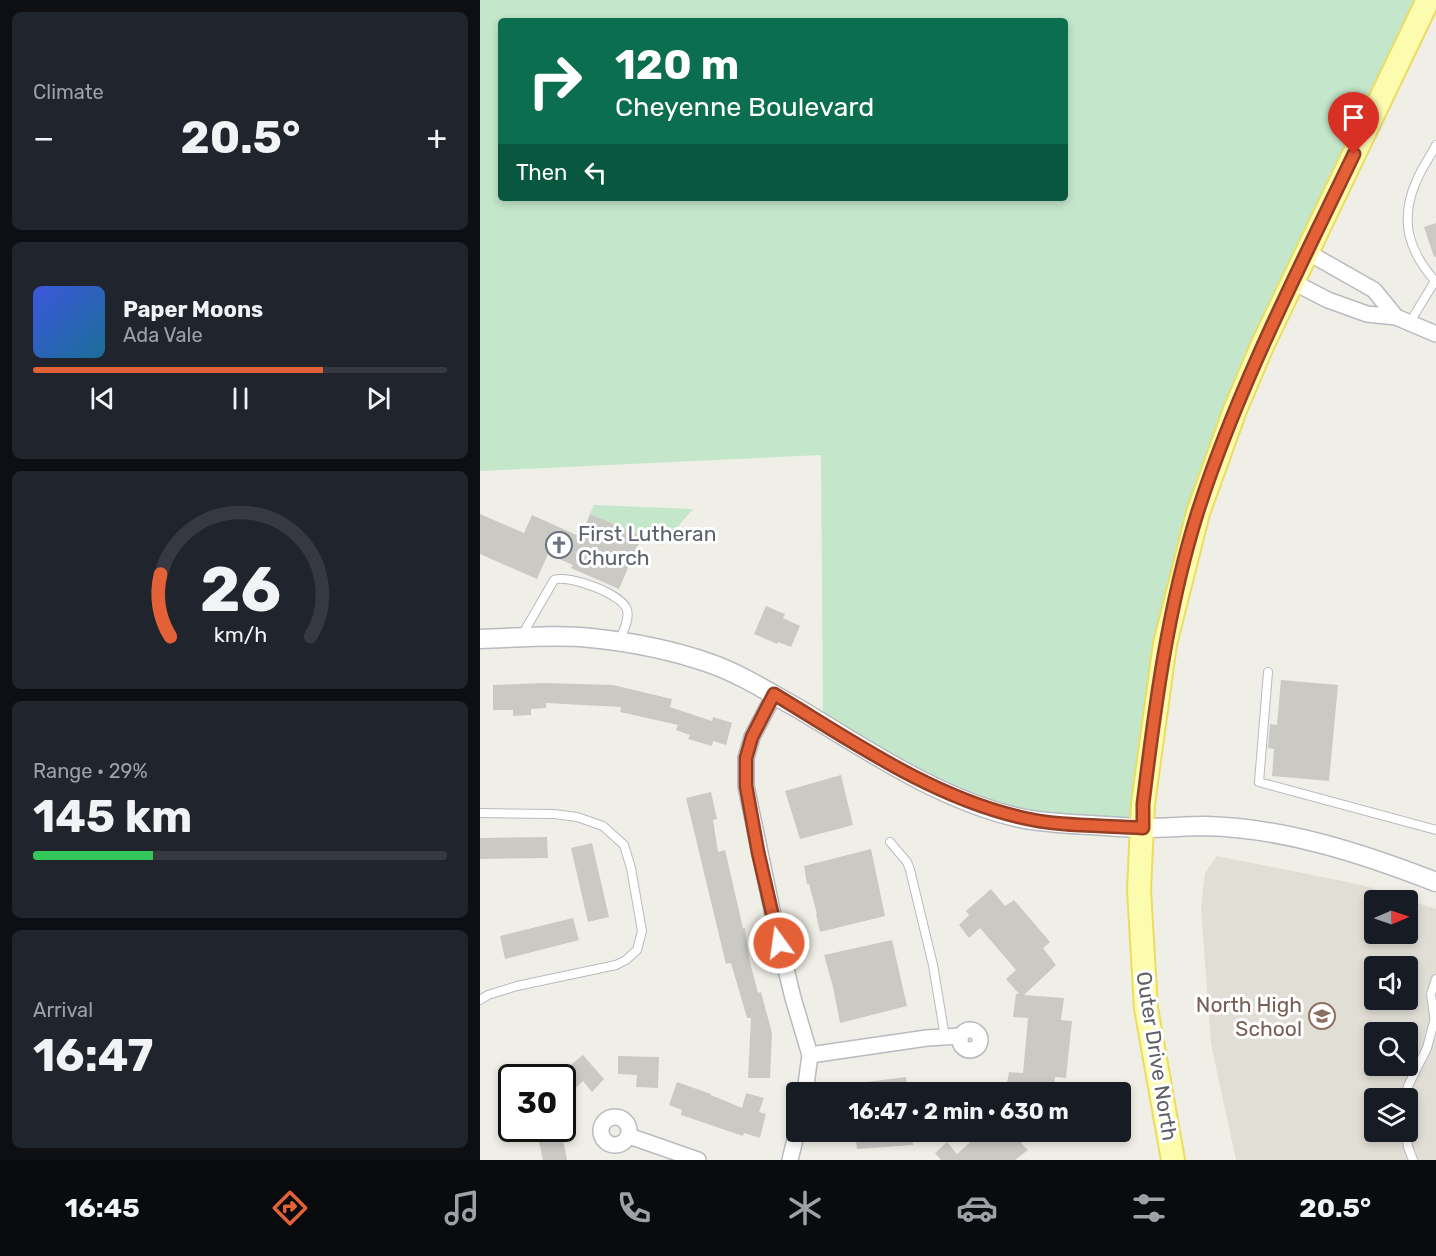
<!DOCTYPE html>
<html lang="en">
<head>
<meta charset="utf-8">
<style>
	body { margin:0; font-family:Rubik,sans-serif; background:#20242c; color:#f1f3f6; height:100vh; display:flex; flex-direction:column; font-size:22px; white-space:nowrap }
	* { box-sizing:border-box; margin:0 }
	p { font-size:20px; color:#9ea1a6 }
	.icon { flex:none; width:33px; height:33px; fill:none; stroke:currentColor; stroke-width:2; stroke-linecap:round; stroke-linejoin:round }
	.map { position:relative; flex:1; overflow:hidden }
	.sheet { display:flex; flex-direction:column; gap:12px; padding:12px; background:#0d0f14; width:480px }
	.sheet>* { flex:none }
	.guide { position:absolute; left:18px; top:18px; width:570px; height:183px; border-radius:6px; box-shadow:0 3px 9px #0003; background:#0b6e4f; color:#fff; overflow:hidden }
	.needle { width:39px; rotate:88deg }
	.buttons { position:absolute; left:884px; top:890px; display:grid; gap:12px }
	.buttons a { display:grid; place-items:center; width:54px; height:54px; border-radius:6px; background:#171b24; box-shadow:0 3px 9px #0003; font-size:30px }
	.speed { position:absolute; left:18px; top:1064px; display:flex; gap:12px; font-size:30px; font-weight:700; text-align:center }
	.speed>* { display:grid; place-content:center; width:78px; height:78px; border-radius:50%; background:#171b24; box-shadow:0 3px 9px #0003; line-height:1 }
	.speed .limit { border:3px solid #111; border-radius:9px; background:#fff; color:#111 }
	.pin { position:absolute; display:grid; place-items:center; width:51px; height:51px; color:#fff; margin:-62px -26px; border-radius:50% 50% 50% 0; rotate:-45deg; box-shadow:0 0 6px #0007 }
	.pin .icon { rotate:45deg }
	.me { position:absolute; width:66px; margin:-33px; rotate:346deg; stroke-linejoin:round; filter:drop-shadow(0 0 4px #0008) }
	.turn { display:flex; align-items:center; gap:21px; height:126px; padding:0 18px; font-size:27px }
	.turn .icon { width:78px; height:78px; stroke-width:2.5 }
	.turn b { display:block; font-size:42px; line-height:51px }
	.then { display:flex; align-items:center; height:57px; padding:0 18px; background:#0003; gap:12px; font-size:22px }
	.big { font-size:45px; font-weight:700; line-height:1.1 }
	.sheet .widget { flex:1; display:flex; flex-direction:column; justify-content:center; gap:9px; min-width:0; padding:0 21px; border-radius:9px; background:#20242c }
	.sheet .dial { align-items:center; gap:0 }
	.dial svg { height:156px; overflow:visible; fill:none; stroke:#363941; stroke-width:7; stroke-linecap:round; text-anchor:middle }
	.dial text { fill:#f1f3f6; stroke:none }
	.song { display:flex; align-items:center; gap:18px }
	.cover { width:72px; height:72px; border-radius:9px; background:linear-gradient(135deg,hsl(230 70% 55%),hsl(200 70% 35%)) }
	.played { height:6px; border-radius:3px; background:linear-gradient(90deg,#e46138 70%,#363941 70%) }
	.keys { display:flex; justify-content:space-around; direction:ltr }
	.heat { display:flex; justify-content:space-between; align-items:center; font-size:33px; direction:ltr }
	.charge { height:9px; border-radius:4px; background:linear-gradient(90deg,#34c759 29%,#363941 0) }
	.trip { position:absolute; left:306px; top:1082px; width:345px; height:60px; border-radius:6px; background:#171b24; box-shadow:0 3px 9px #0003; font-weight:700; line-height:60px; text-align:center }
	.menu { display:flex; height:96px; justify-content:space-around; align-items:center; background:#090b0e; color:#9ea1a6 }
	.menu .icon { width:42px; height:42px }
	.menu .current { color:#e46138 }
	.menu b { font-size:27px; color:#f1f3f6 }
	main { display:flex; flex:1; min-height:0 }
	.map>svg:first-child { display:block }
	.education { fill:#e0ded5; fill-rule:evenodd }
	.green { fill:#c4e6ca; fill-rule:evenodd }
	.building { fill:#cbc9c4 }
	.lines { fill:none; stroke-linecap:round; stroke-linejoin:round }
	.service-casing { stroke:#b9bac0; stroke-width:10 }
	.minor-casing { stroke:#b9bac0; stroke-width:18 }
	.tertiary-casing { stroke:#b9bac0; stroke-width:21 }
	.primary-casing { stroke:#eddc62; stroke-width:26 }
	.service { stroke:#fff; stroke-width:8 }
	.minor { stroke:#fff; stroke-width:15 }
	.tertiary { stroke:#fff; stroke-width:18 }
	.primary { stroke:#fcfcaf; stroke-width:22 }
	.route-casing { stroke:#943f24; stroke-width:15 }
	.route { stroke:#e46138; stroke-width:10 }
	.labels { text-anchor:middle; dominant-baseline:central; stroke-width:6; stroke-linejoin:round; paint-order:stroke }
	.worship-label { font-size:21px; fill:#5b616d; stroke:#fff; text-anchor:start }
	.education-label { font-size:21px; fill:#785e54; stroke:#fff; text-anchor:end }
	.street-label { font-size:21px; fill:#5e6066; stroke:#fff }
</style>
</head>
<body>
<main>
<section class="sheet">
<div class="widget"><p>Climate</p>
<div class="heat"><a>−</a><b class="big">20.5°</b><a>+</a></div>
</div>
<div class="widget">
<div class="song"><i class="cover"></i><div><b>Paper Moons</b><p>Ada Vale</p></div></div>
<div class="played"></div>
<div class="keys"><svg class="icon" aria-label="previous" viewBox="0 0 24 24"><path d="M18 5L8 12l10 7zM5 5v14"/></svg><svg class="icon" aria-label="pause" viewBox="0 0 24 24"><path d="M8 5v14M16 5v14"/></svg><svg class="icon" aria-label="next" viewBox="0 0 24 24"><path d="M6 5l10 7-10 7zM19 5v14"/></svg></div>
</div>
<div class="widget dial"><svg viewBox="0 0 100 80">
<path d="M14 69A42 42 0 1 1 86 69"/>
<path d="M14 69A42 42 0 0 1 9 37" stroke="#e46138"/>
<text x="50" y="56" font-size="32" font-weight="700">26</text>
<text x="50" y="72" font-size="11">km/h</text>
</svg></div>
<div class="widget"><p>Range · 29%</p><b class="big">145 km</b><div class="charge"></div></div>
<div class="widget"><p>Arrival</p><b class="big">16:47</b></div>
</section>
<div class="map">
<svg width="956" height="1160" viewBox="0 0 956 1160">
	<rect width="100%" height="100%" fill="#f0efe7"/>
	<path class="education" d="M737 856 882 885 956 909V1160H756L731 1044 721 908 725 873ZM894 900H927V933H894ZM894 966H927V999H894ZM894 1032H927V1065H894ZM894 1098H927V1131H894Z"/>
	<g class="green">
		<path d="M0 0H946L729 470 658 823 578 817 521 805 459 781 343 714 341 455 0 471ZM21 21H585V198H21Z"/>
		<path d="M114 505 213 509 182 545 110 514Z"/>
	</g>
	<g class="building">
		<path d="M956 223V257H954L944 227Z"/>
		<path d="M0 514 44 533 52 515 101 537 110 514 162 536 139 589 91 568 93 565 68 554 57 579 0 554Z"/>
		<path d="M286 606 305 614 303 618 320 626 311 647 298 642 297 644 274 634Z"/>
		<path d="M801 680 858 685 849 781 792 776 794 749 788 748 790 724 797 725Z"/>
		<path d="M62 683 133 685 192 699 190 707 232 721 233 717 252 723 246 745 233 741 232 746 208 739 210 735 196 730 198 725 140 712 141 707 66 703V708L51 709V715L33 716V710H13V685Z"/>
		<path d="M361 775 373 825 320 839 305 791Z"/>
		<path d="M231 792 237 819 233 820 238 852 245 850 263 928H265L269 958 278 993 281 992 292 1033 290 1078H268L271 1018H267L251 963 246 964 206 798Z"/>
		<path d="M67 837 68 858 0 859V838Z"/>
		<path d="M112 843 129 917 108 922 91 848Z"/>
		<path d="M391 849 405 916 340 932 336 914H337L329 884H327L324 866Z"/>
		<path d="M511 889 525 906 534 900 570 942 563 948 576 965 544 995 584 998 581 1020 592 1021 586 1078 575 1077 574 1092H540L526 1089 529 1072 543 1073 548 1018 533 1017 536 994H539L526 979 536 970 500 928 489 938 479 925 489 915 486 911Z"/>
		<path d="M93 918 99 940 25 959 20 936Z"/>
		<path d="M412 940 427 1006 360 1023 353 987 344 955Z"/>
		<path d="M103 1055 124 1079 112 1092 103 1081 82 1100V1072Z"/>
		<path d="M138 1056 179 1057 178 1088 156 1087 157 1075 138 1074Z"/>
		<path d="M426 1077 428 1092H371L370 1084Z"/>
		<path d="M197 1082 231 1094V1095L262 1108 266 1093 284 1098 279 1112 286 1114 280 1138 264 1133 263 1136 201 1115 202 1110 189 1105Z"/>
		<path d="M56 1128H81L87 1160H63Z"/>
		<path d="M375 1131H432L433 1145 377 1149Z"/>
		<path d="M503 1131H554L541 1143 548 1150 535 1160H461L455 1153 467 1142 477 1154Z"/>
	</g>
	<g class="lines">
		<defs>
			<g id="service">
				<path d="M956 145C950 157 941 169 936 182 919 221 929 252 956 282"/>
				<path d="M930 322 955 281"/>
				<path d="M41 637 74 580C88 574 143 594 147 610 150 620 142 633 139 642"/>
				<path d="M788 672 779 782 956 830"/>
				<path d="M0 813 74 814 97 817 123 826 144 845 151 868 162 931 157 950 146 960 136 965 37 986 8 995 0 1000"/>
				<path d="M410 842 427 862 430 870 453 965 465 1037"/>
				<path d="M954 1016 951 994 956 979"/>
				<path d="M926 1098 928 1086 947 1048 956 1014"/>
				<path d="M926 1131 928 1147 933 1160"/>
			</g>
			<g id="minor">
				<path d="M827 252 894 290 916 317"/>
				<path d="M813 282 848 300 887 314 916 317 956 334"/>
				<path d="M294 695 272 737 266 758V786L295 924 313 998 330 1055 325 1092"/>
				<circle cx="490" cy="1040" r="10"/>
				<path d="M330 1055 447 1038 480 1036"/>
				<circle cx="135" cy="1131" r="14"/>
				<path d="M149 1136 218 1160"/>
				<path d="M310 1160 317 1131"/>
			</g>
			<path id="tertiary" d="M0 639C36 638 75 634 111 638 150 642 192 650 229 663 261 674 290 693 319 709 389 751 460 800 540 818 569 824 597 824 626 826 639 827 652 828 666 828 686 828 706 826 726 826 805 828 884 854 956 882"/>
			<path id="primary" d="M693 1160 666 1008 659 890 663 804 685 644 718 513 755 410 783 344 948 0"/>
		</defs>
		<use href="#service" class="service-casing"/>
		<use href="#minor" class="minor-casing"/>
		<use href="#tertiary" class="tertiary-casing"/>
		<use href="#primary" class="primary-casing"/>
		<use href="#service" class="service"/>
		<use href="#minor" class="minor"/>
		<use href="#tertiary" class="tertiary"/>
		<use href="#primary" class="primary"/>
	</g>
	<g class="lines">
		<defs>
			<path id="route" d="M299 943 278 852 266 786V758L272 737 294 694C372 741 450 796 539 817 579 827 622 825 663 828V804C675 706 688 606 718 511 758 387 818 271 874 154"/>
		</defs>
		<use href="#route" class="route-casing"/>
		<use href="#route" class="route"/>
	</g>
	<defs>
		<symbol id="church-ring" viewBox="-11 -11 22 22"><circle r="9.5" fill="#fff" stroke="#6b7280" stroke-width="1.5"/><path d="M-1.2-6h2.4v3.5h3.3v2.4h-3.3V6h-2.4V-.1h-3.3v-2.4h3.3Z" fill="#6b7280"/></symbol>
		<symbol id="school-ring" viewBox="-11 -11 22 22"><circle r="9.5" fill="#fff" stroke="#8d6e63" stroke-width="1.5"/><path d="M0-5L7-2L0 1L-7-2ZM-4 1L0 2.5L4 1V4Q0 6-4 4Z" fill="#8d6e63"/></symbol>
	</defs>
	<g fill-rule="evenodd">
		<use href="#church-ring" x="64" y="530" width="30" height="30"/>
		<use href="#school-ring" x="827" y="1001" width="30" height="30"/>
	</g>
	<g class="labels">
		<g class="worship-label">
			<text x="98" y="533">First Lutheran<tspan x="98" dy="24">Church</tspan></text>
		</g>
		<g class="education-label">
			<text x="822" y="1004">North High<tspan x="822" dy="24">School</tspan></text>
		</g>
		<g class="street-label">
			<text transform="translate(677 1056) rotate(81)">Outer Drive North</text>
		</g>
	</g>
</svg>
<div class="buttons">
<a><svg class="needle" viewBox="-14 -14 28 28"><path d="M0-13l5 13h-10z" fill="#e53935"/><path d="M0 13l5-13h-10z" fill="#9ea1a6"/></svg></a>
<a><svg class="icon" aria-label="sound" viewBox="0 0 24 24"><path d="M4 9h4l5-4v14l-5-4H4zM17 9q2 3 0 6"/></svg></a>
<a><svg class="icon" aria-label="search" viewBox="0 0 24 24"><circle cx="10" cy="10" r="6"/><path d="M15 15l6 6"/></svg></a>
<a><svg class="icon" aria-label="layers" viewBox="0 0 24 24"><path d="M12 4l9 5-9 5-9-5zM3 14l9 5 9-5"/></svg></a>
</div>
<div class="speed"><div class="limit">30</div></div>
<div class="pin" style="left:874px;top:154px;background:#d93025"><svg class="icon" aria-label="arrive" viewBox="0 0 24 24"><path d="M6 21V4h12l-3 4 3 4H6"/></svg></div>
<svg class="me" style="left:299px;top:943px" viewBox="-20 -20 40 40"><circle r="17" fill="#e46138" stroke="#fff" stroke-width="3"/><path d="M0-11L8 9 0 5-8 9z" fill="#fff"/></svg>
<div class="trip">16:47 · 2 min · 630 m</div>
<div class="guide">
<div class="turn"><svg class="icon" aria-label="right" viewBox="0 0 24 24"><path d="M7 20v-9h11M14 6l5 5-5 5"/></svg><div><b>120 m</b>Cheyenne Boulevard</div></div>
<div class="then">Then<svg class="icon" aria-label="left" viewBox="0 0 24 24"><path d="M17 20v-9H6M10 6l-5 5 5 5"/></svg></div>
</div>
</div>
</main>
<nav class="menu">
<b>16:45</b>
<svg class="icon current" aria-label="directions" viewBox="0 0 24 24"><path d="M12 3l9 9-9 9-9-9zM9 14v-3h6M13 9l2 2-2 2"/></svg>
<svg class="icon" aria-label="music" viewBox="0 0 24 24"><path d="M9 18V5l10-2v13"/><circle cx="6" cy="18" r="3"/><circle cx="16" cy="16" r="3"/></svg>
<svg class="icon" aria-label="phone" viewBox="0 0 24 24"><path d="M5 4h4l2 5-3 2q2 4 5 5l2-3 5 2v4C11 20 4 13 5 4z"/></svg>
<svg class="icon" aria-label="climate" viewBox="0 0 24 24"><path d="M12 3v18M4 7l16 10M4 17L20 7"/></svg>
<svg class="icon" aria-label="car" viewBox="0 0 24 24"><path d="M5 17H2v-5l4-1 3-4h7l3 4 3 1v5h-3M9 17h6M6 11h13"/><circle cx="7" cy="17" r="2"/><circle cx="17" cy="17" r="2"/></svg>
<svg class="icon" aria-label="filters" viewBox="0 0 24 24"><path d="M4 7h16M4 17h16"/><circle cx="9" cy="7" r="2"/><circle cx="15" cy="17" r="2"/></svg>
<b>20.5°</b>
</nav>
</body>
</html>
